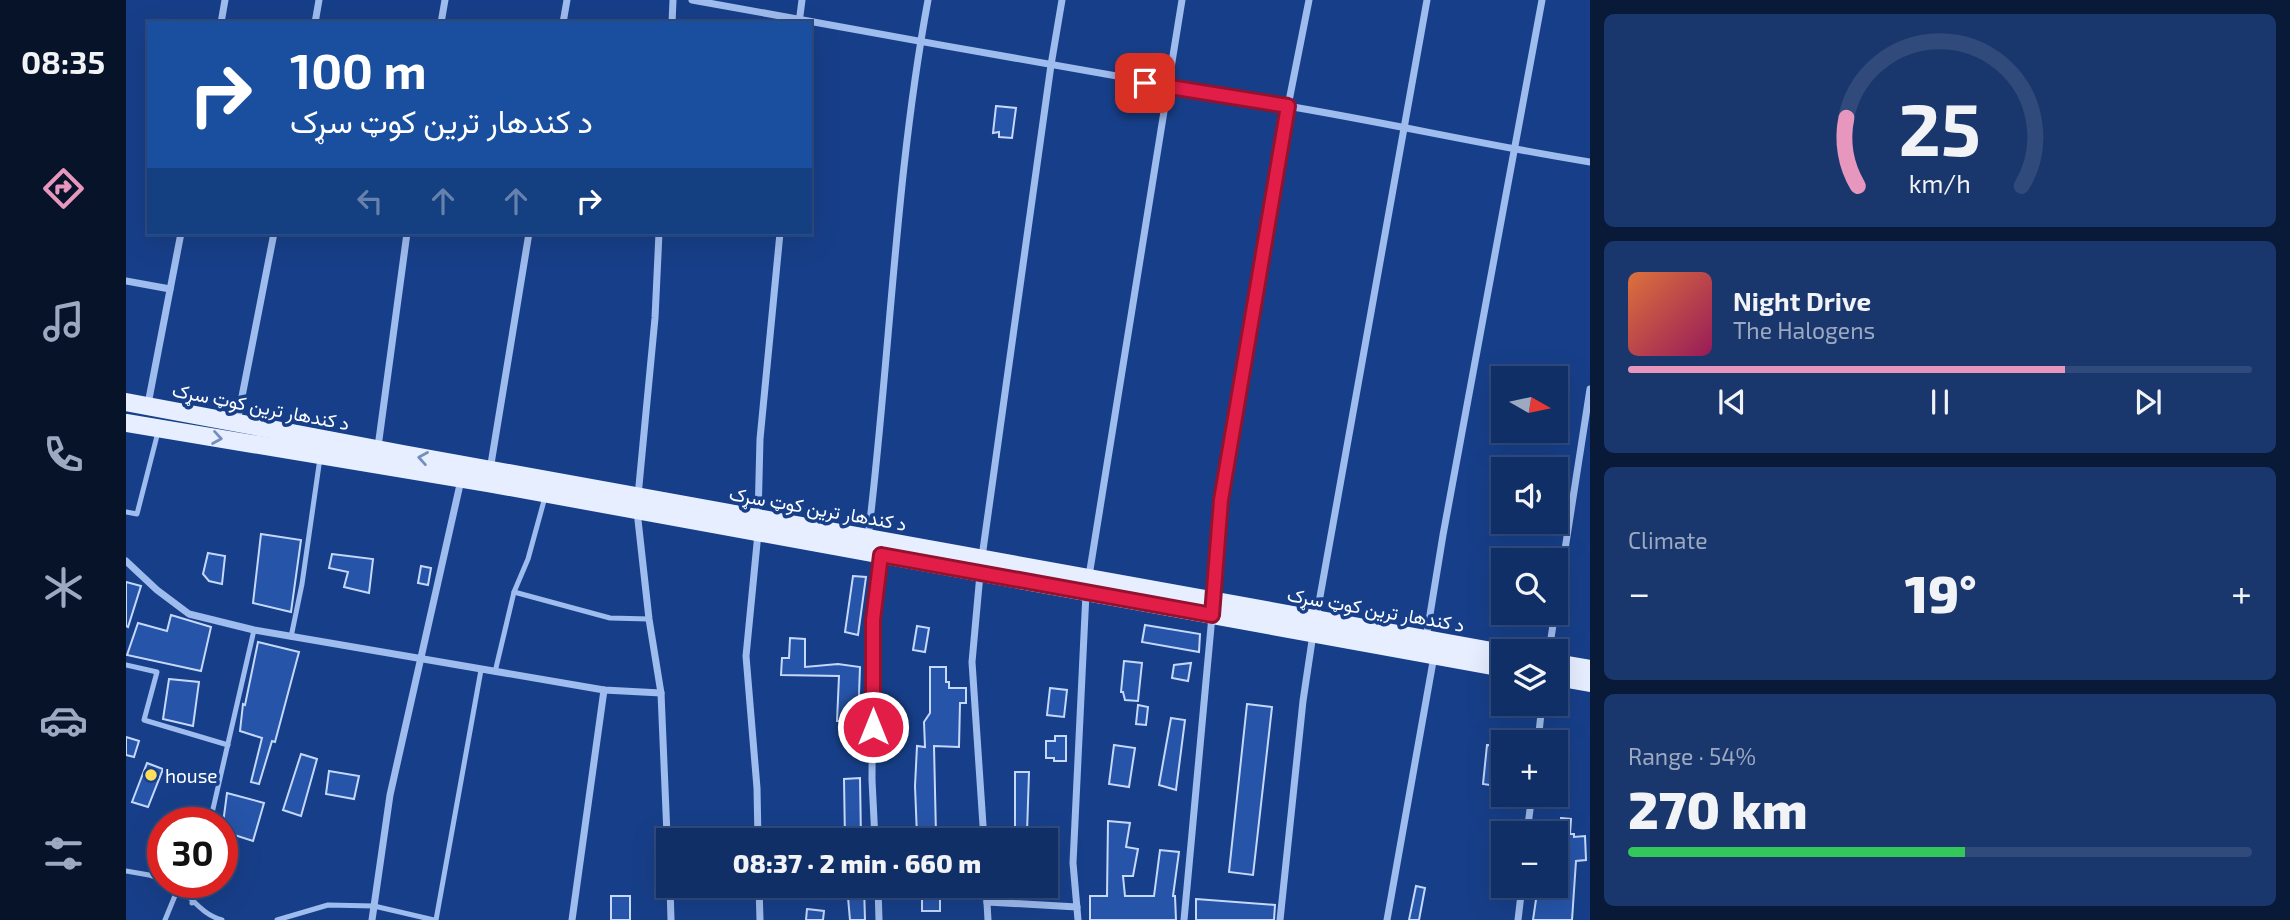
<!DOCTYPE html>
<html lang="en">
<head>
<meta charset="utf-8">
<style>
	body { margin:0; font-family:"Exo 2",Vazirmatn,sans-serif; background:#1a376d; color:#f1f3f6; height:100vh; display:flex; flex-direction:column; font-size:26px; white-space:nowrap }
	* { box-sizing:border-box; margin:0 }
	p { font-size:23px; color:#9ca9c0 }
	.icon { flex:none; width:38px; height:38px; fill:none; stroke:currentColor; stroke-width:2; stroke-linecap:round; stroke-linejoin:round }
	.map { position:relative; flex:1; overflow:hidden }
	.panel { display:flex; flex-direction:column; gap:14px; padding:14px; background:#091a39; width:700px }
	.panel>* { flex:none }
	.top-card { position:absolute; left:21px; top:21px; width:665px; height:214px; border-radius:0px; box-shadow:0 7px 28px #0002,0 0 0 2px #304a7b; background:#1a4fa0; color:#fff; overflow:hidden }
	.needle { width:46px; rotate:99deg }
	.fabs { position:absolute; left:1365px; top:366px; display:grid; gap:14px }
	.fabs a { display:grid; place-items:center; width:77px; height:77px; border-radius:0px; background:#112f67; box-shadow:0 7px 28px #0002,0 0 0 2px #304a7b; font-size:35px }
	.speed { position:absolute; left:21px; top:807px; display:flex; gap:14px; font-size:35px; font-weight:700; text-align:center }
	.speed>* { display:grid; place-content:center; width:91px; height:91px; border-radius:50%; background:#112f67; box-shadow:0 7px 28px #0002,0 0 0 2px #304a7b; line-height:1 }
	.speed .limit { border:10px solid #d22; background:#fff; color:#111 }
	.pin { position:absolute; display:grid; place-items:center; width:60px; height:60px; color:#fff; margin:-30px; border-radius:14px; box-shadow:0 4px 10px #0006 }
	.me { position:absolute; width:77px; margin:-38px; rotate:0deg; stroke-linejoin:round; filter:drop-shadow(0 0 5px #0008) }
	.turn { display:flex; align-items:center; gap:24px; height:147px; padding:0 28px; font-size:32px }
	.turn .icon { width:91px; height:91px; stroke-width:2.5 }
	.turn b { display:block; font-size:49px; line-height:60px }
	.lanes { display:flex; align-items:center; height:66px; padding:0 28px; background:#0003; justify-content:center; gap:35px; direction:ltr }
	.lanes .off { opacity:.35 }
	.big { font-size:52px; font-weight:800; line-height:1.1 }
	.panel .tile { flex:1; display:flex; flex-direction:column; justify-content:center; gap:10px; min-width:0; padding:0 24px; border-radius:10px; background:#1a376d }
	.panel .dial { align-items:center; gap:0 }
	.dial svg { height:182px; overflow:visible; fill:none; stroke:#304a7b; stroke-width:7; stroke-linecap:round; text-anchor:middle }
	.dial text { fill:#f1f3f6; stroke:none }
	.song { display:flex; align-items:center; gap:21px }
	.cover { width:84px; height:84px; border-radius:10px; background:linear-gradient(135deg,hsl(20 70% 55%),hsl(330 70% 35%)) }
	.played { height:7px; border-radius:4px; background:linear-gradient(90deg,#e797bd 70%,#304a7b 70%) }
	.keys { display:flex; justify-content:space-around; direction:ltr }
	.heat { display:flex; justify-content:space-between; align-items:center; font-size:38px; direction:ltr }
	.charge { height:10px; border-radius:5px; background:linear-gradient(90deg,#34c759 54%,#304a7b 0) }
	.trip { position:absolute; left:530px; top:828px; width:402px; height:70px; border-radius:0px; background:#112f67; box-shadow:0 7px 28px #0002,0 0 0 2px #304a7b; font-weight:800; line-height:70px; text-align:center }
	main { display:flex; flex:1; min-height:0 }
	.tabs { display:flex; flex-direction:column; width:126px; justify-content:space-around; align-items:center; background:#071329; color:#9ca9c0 }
	.tabs .icon { width:49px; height:49px }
	.tabs .current { color:#e797bd }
	.tabs b { font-size:32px; color:#f1f3f6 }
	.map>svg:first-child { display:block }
	.building { fill:#2654a8; stroke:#c5d8fa; stroke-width:2 }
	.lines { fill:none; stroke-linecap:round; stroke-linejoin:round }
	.lane { stroke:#9fbcee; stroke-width:5 }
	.street { stroke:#9fbcee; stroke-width:7 }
	.primary { stroke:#e6eeff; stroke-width:18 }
	.oneway { stroke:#748ebe }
	.route-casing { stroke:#92132f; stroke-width:18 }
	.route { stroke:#e11d48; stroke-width:12 }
	.poi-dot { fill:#ffde5c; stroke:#173f89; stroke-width:2.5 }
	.labels { text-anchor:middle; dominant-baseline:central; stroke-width:7; stroke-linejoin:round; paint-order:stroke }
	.street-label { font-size:19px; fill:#fff; stroke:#173f89 }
	.poi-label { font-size:19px; fill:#fff; stroke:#173f89; text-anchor:start }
</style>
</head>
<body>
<main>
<nav class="tabs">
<b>08:35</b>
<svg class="icon current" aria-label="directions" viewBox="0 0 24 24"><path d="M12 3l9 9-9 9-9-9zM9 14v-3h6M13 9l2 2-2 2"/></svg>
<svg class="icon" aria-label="music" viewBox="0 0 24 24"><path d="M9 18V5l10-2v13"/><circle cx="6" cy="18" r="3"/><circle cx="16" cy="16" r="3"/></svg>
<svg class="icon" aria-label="phone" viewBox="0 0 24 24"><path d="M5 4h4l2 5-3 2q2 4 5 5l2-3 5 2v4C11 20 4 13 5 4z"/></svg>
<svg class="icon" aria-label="climate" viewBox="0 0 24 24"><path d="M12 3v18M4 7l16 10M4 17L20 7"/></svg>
<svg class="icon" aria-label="car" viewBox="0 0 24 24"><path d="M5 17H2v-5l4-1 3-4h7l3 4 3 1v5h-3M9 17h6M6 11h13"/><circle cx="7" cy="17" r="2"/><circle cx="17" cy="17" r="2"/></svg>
<svg class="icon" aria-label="filters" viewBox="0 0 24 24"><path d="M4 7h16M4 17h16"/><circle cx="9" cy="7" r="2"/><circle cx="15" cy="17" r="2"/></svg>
</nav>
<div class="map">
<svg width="1464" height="920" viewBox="0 0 1464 920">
	<rect width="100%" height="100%" fill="#173f89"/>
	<g class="building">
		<path d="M870 106 890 108 886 138 873 137V132L867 133Z"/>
		<path d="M135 534 175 540 165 612 127 603Z"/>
		<path d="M82 553 99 556 96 584 83 581 77 574Z"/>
		<path d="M206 554 247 559 243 593 218 587 222 572 203 568Z"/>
		<path d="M295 566 305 568 302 585 292 583Z"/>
		<path d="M727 576 740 577 732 635 719 632Z"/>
		<path d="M0 582 15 586 2 627 0 626Z"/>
		<path d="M45 615 85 627 75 671 1 655 12 623 41 631Z"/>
		<path d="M1019 625 1074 634 1073 652 1016 642Z"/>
		<path d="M791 626 803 628 799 652 787 650Z"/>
		<path d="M664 638 679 639V667L712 664 734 667 732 721H711L713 676 655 675 656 658H663Z"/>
		<path d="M132 642 173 652 149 742 146 741 133 784 125 782 136 738 114 731 117 704 119 705Z"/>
		<path d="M998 661 1016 663 1012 701 999 700 997 692H995Z"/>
		<path d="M1065 663 1062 681 1046 678 1048 665Z"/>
		<path d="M804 667H820V682H823V688H840V703H834L833 747 808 746 810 835 791 836 789 786 791 746 799 747 798 722 804 713Z"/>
		<path d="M43 679 73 682 67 726 37 719Z"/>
		<path d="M924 688 941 690 938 717 921 715Z"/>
		<path d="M1121 704 1146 707 1127 875 1103 872Z"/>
		<path d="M1012 705 1022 707 1020 725 1010 724Z"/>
		<path d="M1045 718 1059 720 1050 790 1033 785Z"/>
		<path d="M929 736H940V761H928V758H920V741H929Z"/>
		<path d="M0 737 13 741 8 757 0 755Z"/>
		<path d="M988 745 1009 748 1003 787 983 784Z"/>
		<path d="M1361 745 1371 746 1367 775 1377 776V787L1357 784Z"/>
		<path d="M175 754 191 759 175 816 157 810Z"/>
		<path d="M21 763 37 769 22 807 6 802Z"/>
		<path d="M203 771 233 776 228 799 200 794Z"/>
		<path d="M889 772H903L901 833 889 832Z"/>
		<path d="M734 778 735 840H719L718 779Z"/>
		<path d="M101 793 138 803 127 841 96 831Z"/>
		<path d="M1435 818 1445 819 1444 834H1448V837L1459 836 1460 860 1450 861 1446 920H1407L1412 886H1432L1435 862H1430V837H1433Z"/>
		<path d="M982 821 1004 823 1000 847 1012 849 1007 876H997L999 896H1028L1034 850 1053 852 1047 896H1049L1050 920H964V896H981Z"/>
		<path d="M721 886H738L739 920H724Z"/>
		<rect x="796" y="886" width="18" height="25"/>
		<path d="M1290 886 1299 888 1293 920H1283Z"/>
		<rect x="485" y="896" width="19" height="24"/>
		<path d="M1070 899 1149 905 1148 920H1070Z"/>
		<path d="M681 909 698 911 697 920H680Z"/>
	</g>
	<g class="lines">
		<g class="lane">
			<path d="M0 512 11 514 32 432"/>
			<path d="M388 592 484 618 523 619"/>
			<path d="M165 637 176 584 194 458"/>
			<path d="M0 665 31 672 18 720 102 745"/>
			<path d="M369 672 388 592 402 559 419 497"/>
			<path d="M84 822 128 630"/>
			<path d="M0 871 23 875 37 880"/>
			<path d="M42 882C63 890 71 913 96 920"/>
			<path d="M66 903 71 882"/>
			<path d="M39 920 53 886"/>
			<path d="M151 920 202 905 248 906 308 920"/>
			<path d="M310 920 355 670"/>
		</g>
		<g class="street">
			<path d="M566 0C764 36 963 72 1161 106 1263 123 1363 146 1464 162"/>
			<path d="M95 23 99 0"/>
			<path d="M189 23 193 0"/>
			<path d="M315 23 319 0"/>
			<path d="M437 23 441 0"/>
			<path d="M546 23 547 0"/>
			<path d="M673 23 676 0"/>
			<path d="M0 281 44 289"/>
			<path d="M22 404 55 233"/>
			<path d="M111 422 148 233"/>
			<path d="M252 447 281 233"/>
			<path d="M364 470 403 233"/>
			<path d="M512 496 529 318 533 233"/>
			<path d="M511 511 523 619 535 693 542 859"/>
			<path d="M632 518 634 439 654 233"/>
			<path d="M632 533 620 656 631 788 632 840"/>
			<path d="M742 538C764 359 769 178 802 0"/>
			<path d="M856 557 925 65 936 0"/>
			<path d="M0 561 31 590 63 614 128 630 478 690 535 693"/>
			<path d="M854 574 846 662 858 840"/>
			<path d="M963 576 1056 0"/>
			<path d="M1087 600 1095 500 1162 106 1183 0"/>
			<path d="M1430 607 1464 389"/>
			<path d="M1190 619 1301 0"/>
			<path d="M1300 639 1317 535 1416 0"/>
			<path d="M1423 651 1429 612"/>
			<path d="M1412 742 1416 704"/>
			<path d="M1401 833 1406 794"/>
			<path d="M749 840 746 780 747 620 755 556"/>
			<path d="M544 886 545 920"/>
			<path d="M633 886 634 920"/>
			<path d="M752 886 753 920"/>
			<path d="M860 886 862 920"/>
			<path d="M861 902 951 907"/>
			<path d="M246 920 264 795 335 480"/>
			<path d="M446 920 478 690"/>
			<path d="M952 920 947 863 960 593"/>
			<path d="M1058 920 1086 616"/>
			<path d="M1154 920 1177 701 1187 634"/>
			<path d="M1261 920 1308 656"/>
			<path d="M1392 920 1396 886"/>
		</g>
		<g class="primary">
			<path d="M0 402 277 454 1377 653"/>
			<path d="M0 423 362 483 1377 668"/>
			<path d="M1430 663 1464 669"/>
			<path d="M1430 677 1464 683"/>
		</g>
	</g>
	<defs><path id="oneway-chevron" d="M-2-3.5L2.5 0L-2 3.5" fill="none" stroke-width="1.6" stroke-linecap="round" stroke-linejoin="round" transform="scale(1.75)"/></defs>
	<g class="oneway">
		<use href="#oneway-chevron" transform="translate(91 438) rotate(9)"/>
		<use href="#oneway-chevron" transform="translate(297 458) rotate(-170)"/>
	</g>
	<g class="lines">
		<defs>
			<path id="route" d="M747 727V620L755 555 1086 615 1095 500 1162 106 1019 83"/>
		</defs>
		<use href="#route" class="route-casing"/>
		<use href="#route" class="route"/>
	</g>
	<circle class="poi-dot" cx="25" cy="775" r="7"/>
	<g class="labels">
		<g class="street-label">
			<text transform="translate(135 406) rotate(11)">د کندهار ترين کوټ سړک</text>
			<text transform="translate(692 508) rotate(10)">د کندهار ترين کوټ سړک</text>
			<text transform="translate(1250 609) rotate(10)">د کندهار ترين کوټ سړک</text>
		</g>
		<g class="poi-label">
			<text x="39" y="775">house</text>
		</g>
	</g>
</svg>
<div class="fabs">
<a><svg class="needle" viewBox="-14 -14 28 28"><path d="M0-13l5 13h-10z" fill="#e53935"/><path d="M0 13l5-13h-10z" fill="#9ca9c0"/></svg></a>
<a><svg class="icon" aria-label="sound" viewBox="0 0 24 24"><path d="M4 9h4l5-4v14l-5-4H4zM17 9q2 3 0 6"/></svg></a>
<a><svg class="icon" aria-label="search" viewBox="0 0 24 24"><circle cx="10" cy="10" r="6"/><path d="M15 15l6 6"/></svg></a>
<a><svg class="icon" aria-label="layers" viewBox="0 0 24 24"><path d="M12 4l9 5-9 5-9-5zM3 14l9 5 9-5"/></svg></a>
<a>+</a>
<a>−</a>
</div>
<div class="speed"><div class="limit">30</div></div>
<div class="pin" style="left:1019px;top:83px;background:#d93025"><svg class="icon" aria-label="arrive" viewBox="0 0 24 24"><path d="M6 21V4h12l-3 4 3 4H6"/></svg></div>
<svg class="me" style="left:747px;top:727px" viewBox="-20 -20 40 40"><circle r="17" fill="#e11d48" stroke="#fff" stroke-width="3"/><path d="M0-11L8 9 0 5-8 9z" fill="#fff"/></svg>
<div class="trip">08:37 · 2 min · 660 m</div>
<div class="top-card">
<div class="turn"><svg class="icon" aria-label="right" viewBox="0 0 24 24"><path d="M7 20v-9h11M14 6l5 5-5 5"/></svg><div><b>100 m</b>د کندهار ترين کوټ سړک</div></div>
<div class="lanes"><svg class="icon off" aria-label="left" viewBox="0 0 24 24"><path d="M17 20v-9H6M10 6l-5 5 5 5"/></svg><svg class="icon off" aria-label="ahead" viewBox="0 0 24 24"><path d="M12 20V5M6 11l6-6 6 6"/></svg><svg class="icon off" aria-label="ahead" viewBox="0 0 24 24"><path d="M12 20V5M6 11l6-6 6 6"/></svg><svg class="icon" aria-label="right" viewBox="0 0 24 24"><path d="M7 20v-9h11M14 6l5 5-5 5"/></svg></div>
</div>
</div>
<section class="panel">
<div class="tile dial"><svg viewBox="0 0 100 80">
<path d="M14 69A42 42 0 1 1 86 69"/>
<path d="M14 69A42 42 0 0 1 9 39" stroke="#e797bd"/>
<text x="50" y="56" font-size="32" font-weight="700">25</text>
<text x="50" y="72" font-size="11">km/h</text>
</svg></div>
<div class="tile">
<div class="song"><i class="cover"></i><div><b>Night Drive</b><p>The Halogens</p></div></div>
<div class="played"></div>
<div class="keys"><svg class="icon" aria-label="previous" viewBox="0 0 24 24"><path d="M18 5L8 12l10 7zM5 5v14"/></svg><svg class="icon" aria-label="pause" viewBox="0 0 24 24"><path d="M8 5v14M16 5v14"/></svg><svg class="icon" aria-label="next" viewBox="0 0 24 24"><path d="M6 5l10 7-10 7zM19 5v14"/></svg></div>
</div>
<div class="tile"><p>Climate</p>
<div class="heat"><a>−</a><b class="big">19°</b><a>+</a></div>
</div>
<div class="tile"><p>Range · 54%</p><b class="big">270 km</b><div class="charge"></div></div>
</section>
</main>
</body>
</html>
